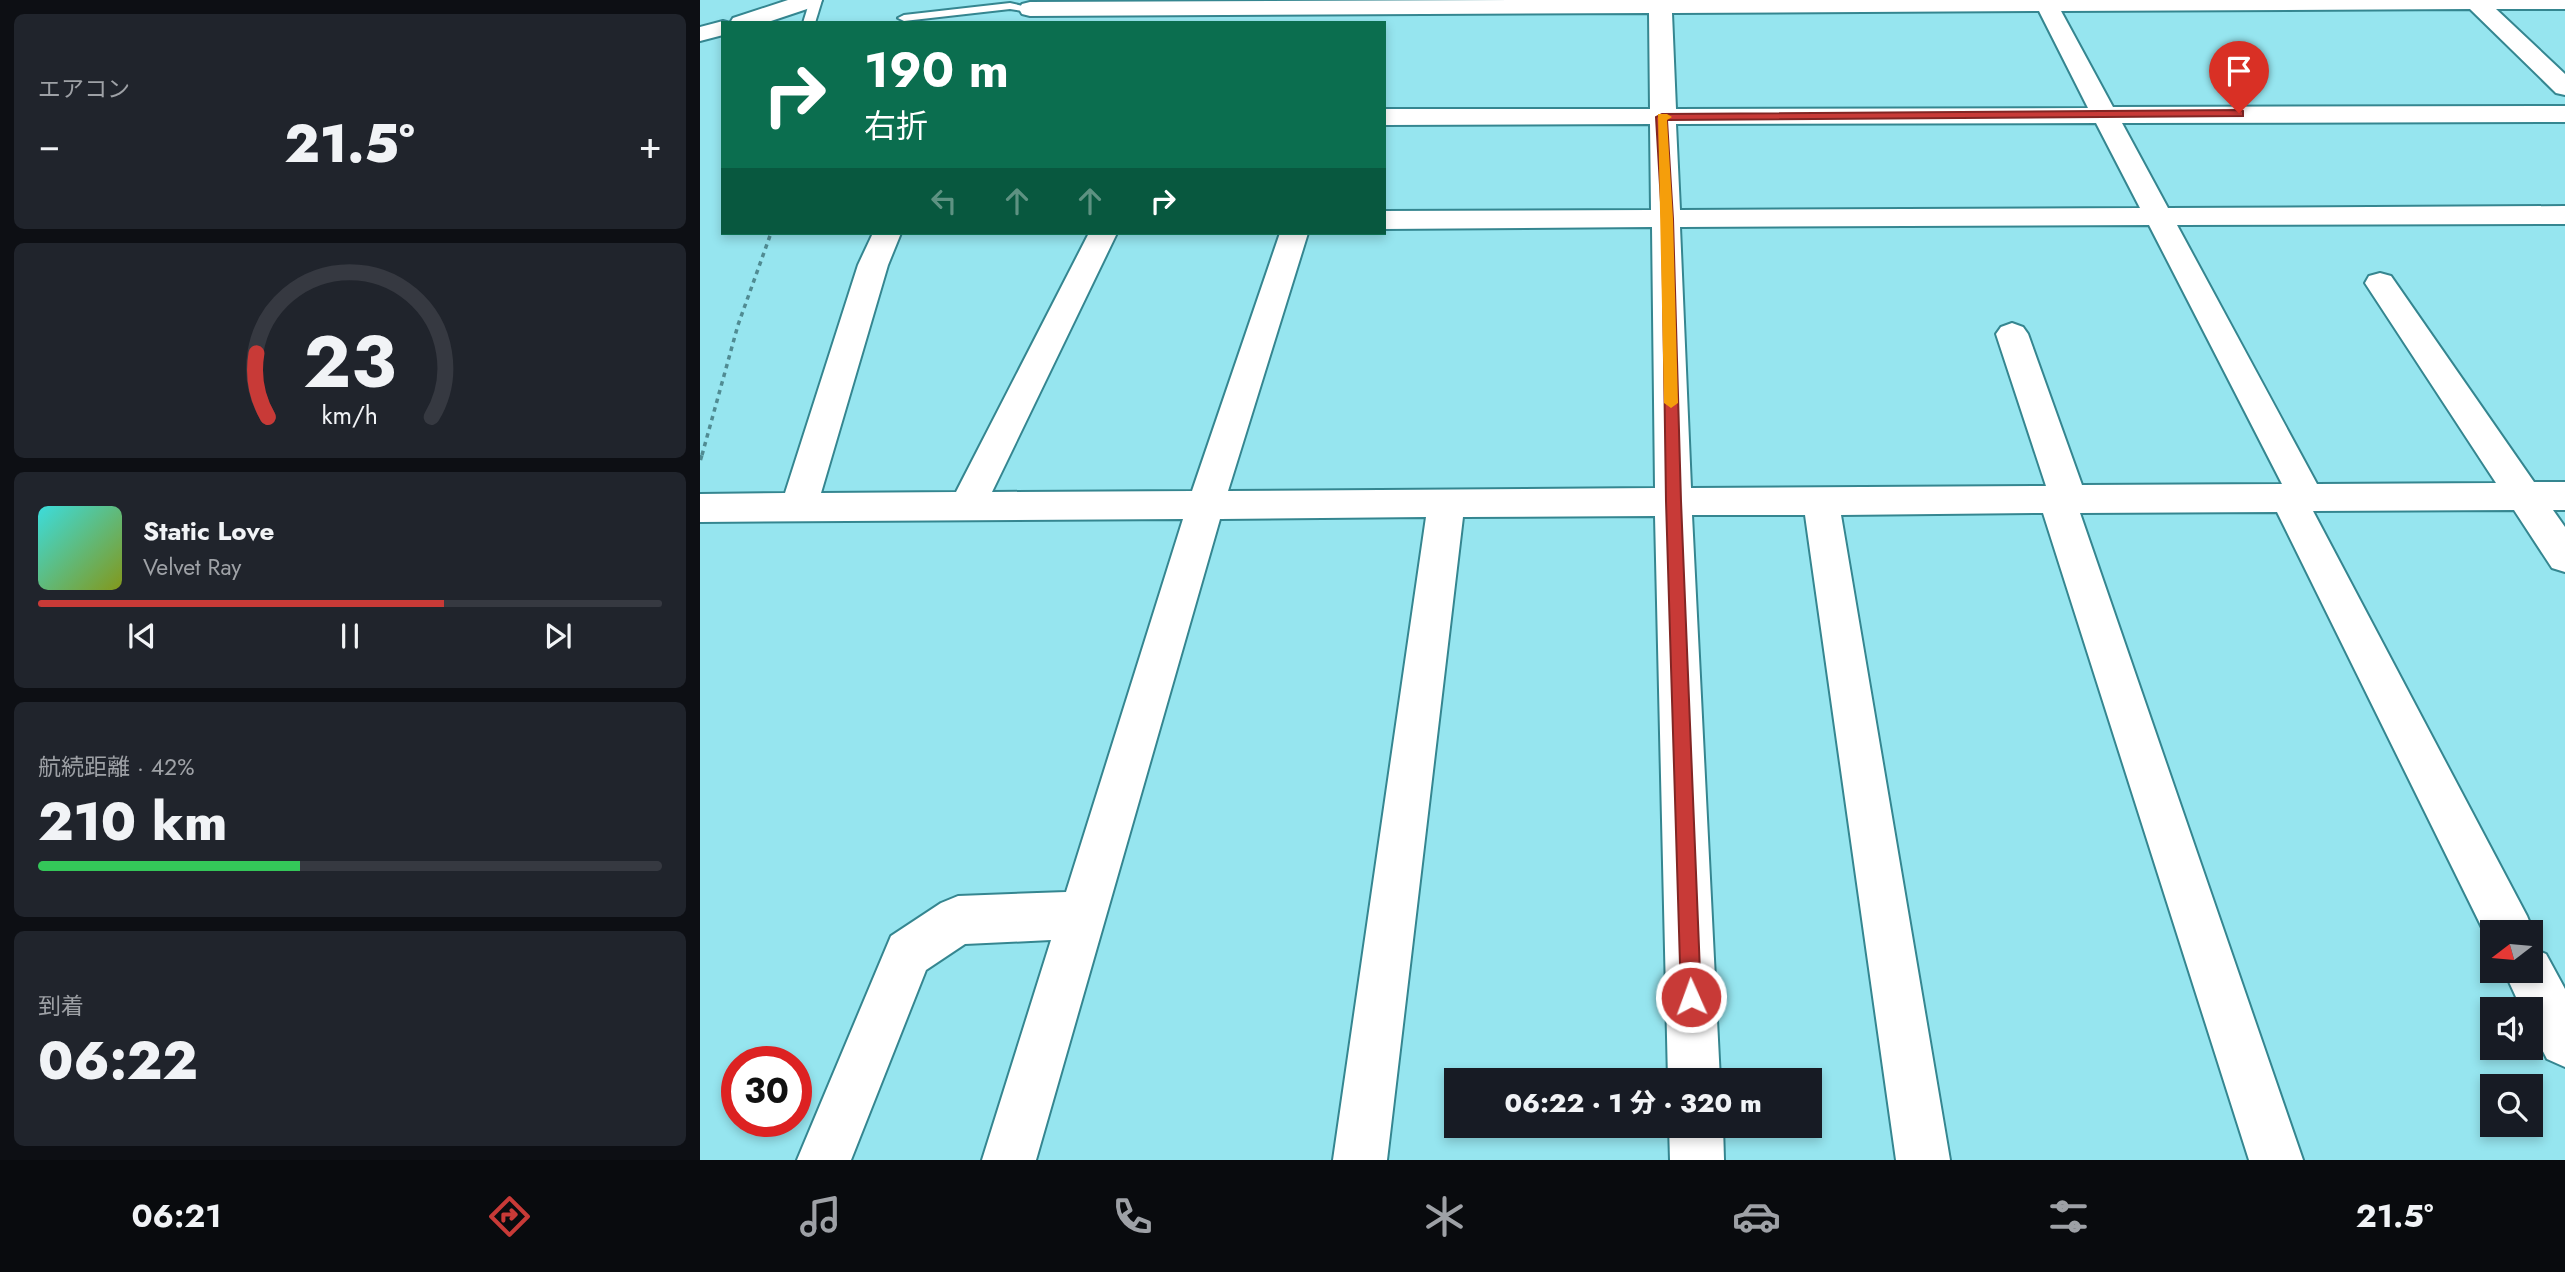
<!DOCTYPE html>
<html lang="ja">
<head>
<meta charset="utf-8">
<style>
	body { margin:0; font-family:Jost,"Noto Sans JP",sans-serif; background:#20242c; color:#f1f3f6; height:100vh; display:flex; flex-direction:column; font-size:26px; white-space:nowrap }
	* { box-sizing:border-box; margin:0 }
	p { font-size:23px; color:#9ea1a6 }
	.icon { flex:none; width:38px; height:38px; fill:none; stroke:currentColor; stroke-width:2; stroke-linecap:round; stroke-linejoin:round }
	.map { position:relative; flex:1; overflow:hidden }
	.panel { display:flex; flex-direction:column; gap:14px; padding:14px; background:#0d0f14; width:700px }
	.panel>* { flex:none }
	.banner { position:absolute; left:21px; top:21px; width:665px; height:214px; border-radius:0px; box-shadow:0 4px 10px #0003; background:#0b6e4f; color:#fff; overflow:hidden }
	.needle { width:46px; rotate:254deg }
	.tools { position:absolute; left:1780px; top:920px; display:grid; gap:14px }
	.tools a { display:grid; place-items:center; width:63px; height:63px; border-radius:0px; background:#171b24; box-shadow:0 4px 10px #0003; font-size:35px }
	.speed { position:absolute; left:21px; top:1046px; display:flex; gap:14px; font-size:35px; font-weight:700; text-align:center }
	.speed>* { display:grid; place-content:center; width:91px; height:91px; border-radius:50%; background:#171b24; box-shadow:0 4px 10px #0003; line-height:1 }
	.speed .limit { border:10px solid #d22; background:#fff; color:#111 }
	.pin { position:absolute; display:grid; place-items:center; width:60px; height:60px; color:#fff; margin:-72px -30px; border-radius:50% 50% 50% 0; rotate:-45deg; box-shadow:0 0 7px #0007 }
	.pin .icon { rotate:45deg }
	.me { position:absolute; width:77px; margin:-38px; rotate:358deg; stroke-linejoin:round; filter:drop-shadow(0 0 5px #0008) }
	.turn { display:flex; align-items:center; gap:24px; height:147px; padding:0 28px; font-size:32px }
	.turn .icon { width:91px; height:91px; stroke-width:2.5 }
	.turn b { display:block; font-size:49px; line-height:60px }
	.lanes { display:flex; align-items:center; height:66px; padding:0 28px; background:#0003; justify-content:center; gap:35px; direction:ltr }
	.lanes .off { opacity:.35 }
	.big { font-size:52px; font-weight:800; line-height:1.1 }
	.panel .tile { flex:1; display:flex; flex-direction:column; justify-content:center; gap:10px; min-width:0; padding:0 24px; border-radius:10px; background:#20242c }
	.panel .dial { align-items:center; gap:0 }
	.dial svg { height:182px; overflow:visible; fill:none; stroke:#363941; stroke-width:7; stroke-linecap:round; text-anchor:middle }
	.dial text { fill:#f1f3f6; stroke:none }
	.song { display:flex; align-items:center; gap:21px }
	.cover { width:84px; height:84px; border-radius:10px; background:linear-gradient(135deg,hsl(180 70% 55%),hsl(70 70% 35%)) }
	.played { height:7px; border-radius:4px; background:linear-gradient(90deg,#c83a37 65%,#363941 65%) }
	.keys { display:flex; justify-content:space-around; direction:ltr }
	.heat { display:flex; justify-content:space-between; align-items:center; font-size:38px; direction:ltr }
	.charge { height:10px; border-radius:5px; background:linear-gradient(90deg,#34c759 42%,#363941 0) }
	.trip { position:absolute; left:744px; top:1068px; width:378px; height:70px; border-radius:0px; background:#171b24; box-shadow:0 4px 10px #0003; font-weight:800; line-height:70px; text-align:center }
	.menu { display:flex; height:112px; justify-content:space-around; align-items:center; background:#090b0e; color:#9ea1a6 }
	.menu .icon { width:49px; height:49px }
	.menu .on { color:#c83a37 }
	.menu b { font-size:32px; color:#f1f3f6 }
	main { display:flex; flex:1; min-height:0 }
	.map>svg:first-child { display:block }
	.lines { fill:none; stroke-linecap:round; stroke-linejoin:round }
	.service-casing { stroke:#358690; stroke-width:4 }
	.minor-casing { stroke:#358690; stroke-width:4 }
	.path-far1 { stroke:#508b92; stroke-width:3.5; stroke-dasharray:4.5 4.5; stroke-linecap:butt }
	.path { stroke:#508b92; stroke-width:4.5; stroke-dasharray:5 5; stroke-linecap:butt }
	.service { fill:#fff; fill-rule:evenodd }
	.minor { fill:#fff; fill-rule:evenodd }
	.route { fill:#c83a37; stroke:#822624; stroke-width:2 }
	.slow { fill:#f59e0b }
</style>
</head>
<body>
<main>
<section class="panel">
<div class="tile"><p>エアコン</p>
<div class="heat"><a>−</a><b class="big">21.5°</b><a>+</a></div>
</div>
<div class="tile dial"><svg viewBox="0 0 100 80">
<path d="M14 69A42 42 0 1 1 86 69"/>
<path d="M14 69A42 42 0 0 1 9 41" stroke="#c83a37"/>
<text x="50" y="56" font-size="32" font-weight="700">23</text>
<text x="50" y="72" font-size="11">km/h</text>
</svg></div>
<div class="tile">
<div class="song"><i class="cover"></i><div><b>Static Love</b><p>Velvet Ray</p></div></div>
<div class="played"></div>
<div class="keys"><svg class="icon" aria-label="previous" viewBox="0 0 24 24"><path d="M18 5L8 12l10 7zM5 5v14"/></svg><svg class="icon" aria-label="pause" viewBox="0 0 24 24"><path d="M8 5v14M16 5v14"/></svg><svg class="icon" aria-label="next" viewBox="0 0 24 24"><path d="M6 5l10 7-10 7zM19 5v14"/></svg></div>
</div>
<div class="tile"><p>航続距離 · 42%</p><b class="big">210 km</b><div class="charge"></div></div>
<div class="tile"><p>到着</p><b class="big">06:22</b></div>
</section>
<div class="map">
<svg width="1865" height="1160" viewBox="0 0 1865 1160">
	<rect width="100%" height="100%" fill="#96e5ef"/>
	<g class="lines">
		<defs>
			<g id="service">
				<path d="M110 0H122L115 23H103Z"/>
				<path d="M310 3 336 9 330 12 310 9 204 21 198 18 204 15Z"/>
			</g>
			<g id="minor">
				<path d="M88 0H122L119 5 65 23H23V35L0 41V27L23 21 30 23 33 18Z"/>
				<path d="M812 0H1865V9H1796L1865 74V95L1856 93 1770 9 1361 11 1413 107 1865 106V122L1422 123 1468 208 1865 206V224L1477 225 1617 484 1796 483 1665 283 1669 276 1680 273 1691 276 1834 482H1865V510H1853L1865 527V572L1852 568 1814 510 1613 511 1827 916 1834 933 1830 942V933H1792V948L1577 512 1380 513 1603 1160H1549L1343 513 1141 515 1250 1160H1196L1105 515H992L1020 1080H968L955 516 763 517 687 1160H633L726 517 520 519 336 1160H282L351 940 265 944 226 970 151 1160H97L191 936 241 903 258 896 366 892 483 519 0 522V494L85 493 158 265 173 233H201L188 265 121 493 256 492 389 233H417L292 492 492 491 580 233H608L528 491 955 488 952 227 684 229V211L951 210 950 124 684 125V109H950L949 13 330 16 322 14 319 9 322 4 330 2ZM1339 11 1388 108 976 109 972 13ZM1396 123 1440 208 980 210 976 124ZM1449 225 1582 484 1382 485 1328 334 1323 327 1312 323 1301 327 1296 334 1346 486 991 488 980 227Z"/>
				<path d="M1830 947 1846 954 1865 989V1067L1847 1059 1830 1026V1010H1822L1804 971H1830Z"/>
				<path d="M969 1125H1023L1024 1160H970Z"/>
			</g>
		</defs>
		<use href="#service" class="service-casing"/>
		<use href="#minor" class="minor-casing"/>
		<path class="path-far1" d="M2 455 38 325 71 233"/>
		<path class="path" d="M0 460 2 453"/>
		<use href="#service" class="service"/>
		<use href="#minor" class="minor"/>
	</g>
	<path class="route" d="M1539 110 1543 111V116L967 120 973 219 981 501 1001 997 998 1004 991 1007 984 1004 981 997 966 501 962 219 956 117 962 114Z"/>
	<path class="slow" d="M958 114H967L972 117 967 120 973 219 978 403 971 408 964 403Z"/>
</svg>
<div class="tools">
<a><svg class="needle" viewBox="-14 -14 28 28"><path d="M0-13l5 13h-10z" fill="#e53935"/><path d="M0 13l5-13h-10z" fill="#9ea1a6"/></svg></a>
<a><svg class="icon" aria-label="sound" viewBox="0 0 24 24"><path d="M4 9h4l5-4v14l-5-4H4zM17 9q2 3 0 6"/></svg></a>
<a><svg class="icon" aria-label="search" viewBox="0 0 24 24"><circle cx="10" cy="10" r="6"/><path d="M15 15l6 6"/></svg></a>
</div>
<div class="speed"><div class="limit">30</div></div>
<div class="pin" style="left:1539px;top:113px;background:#d93025"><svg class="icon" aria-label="arrive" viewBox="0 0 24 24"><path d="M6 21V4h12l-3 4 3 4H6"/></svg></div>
<svg class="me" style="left:991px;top:997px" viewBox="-20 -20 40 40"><circle r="17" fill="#c83a37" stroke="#fff" stroke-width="3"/><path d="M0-11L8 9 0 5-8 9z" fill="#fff"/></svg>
<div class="trip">06:22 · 1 分 · 320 m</div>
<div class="banner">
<div class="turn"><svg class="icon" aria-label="right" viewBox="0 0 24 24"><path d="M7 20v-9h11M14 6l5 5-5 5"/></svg><div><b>190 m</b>右折</div></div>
<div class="lanes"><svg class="icon off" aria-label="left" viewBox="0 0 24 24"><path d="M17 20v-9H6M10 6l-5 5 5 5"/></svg><svg class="icon off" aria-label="ahead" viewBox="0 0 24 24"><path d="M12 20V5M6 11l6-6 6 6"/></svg><svg class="icon off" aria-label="ahead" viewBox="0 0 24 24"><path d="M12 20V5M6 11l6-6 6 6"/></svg><svg class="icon" aria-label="right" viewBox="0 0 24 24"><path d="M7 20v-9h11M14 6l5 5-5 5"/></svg></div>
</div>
</div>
</main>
<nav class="menu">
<b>06:21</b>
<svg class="icon on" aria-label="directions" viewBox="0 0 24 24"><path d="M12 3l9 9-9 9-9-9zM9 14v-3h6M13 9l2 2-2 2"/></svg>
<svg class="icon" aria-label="music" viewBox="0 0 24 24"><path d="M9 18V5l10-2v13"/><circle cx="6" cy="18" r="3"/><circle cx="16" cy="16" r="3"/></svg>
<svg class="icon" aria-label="phone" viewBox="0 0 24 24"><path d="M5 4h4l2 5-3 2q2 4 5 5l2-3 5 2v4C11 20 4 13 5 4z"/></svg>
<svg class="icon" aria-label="climate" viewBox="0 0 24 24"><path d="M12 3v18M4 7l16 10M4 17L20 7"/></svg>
<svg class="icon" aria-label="car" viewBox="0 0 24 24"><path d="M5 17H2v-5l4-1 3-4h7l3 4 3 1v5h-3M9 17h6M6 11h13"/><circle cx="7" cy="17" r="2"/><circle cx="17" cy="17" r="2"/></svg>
<svg class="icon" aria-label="filters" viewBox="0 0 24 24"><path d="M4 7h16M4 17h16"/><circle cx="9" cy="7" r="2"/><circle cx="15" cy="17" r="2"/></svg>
<b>21.5°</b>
</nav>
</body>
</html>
